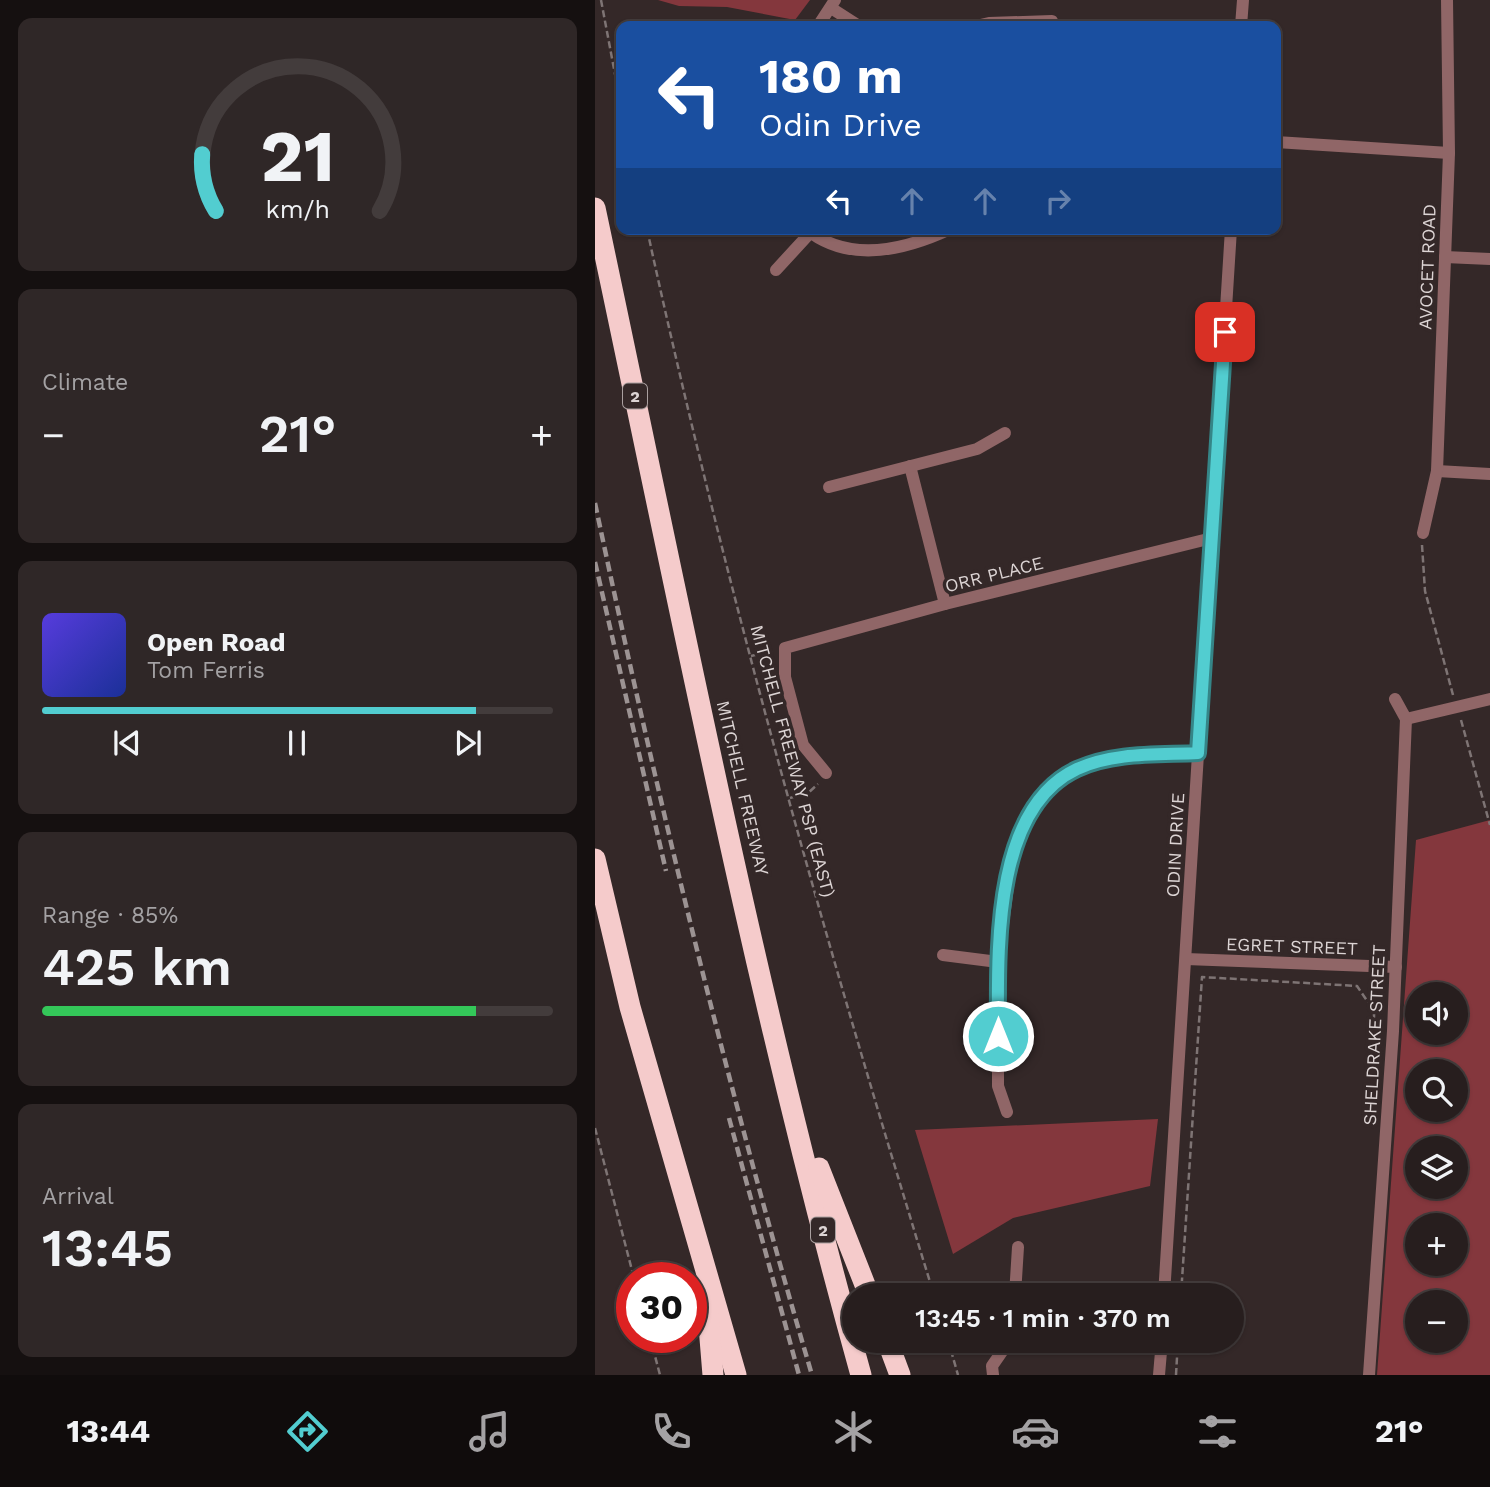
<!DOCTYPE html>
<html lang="en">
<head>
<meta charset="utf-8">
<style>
	body { margin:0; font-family:"Work Sans",sans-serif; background:#2f2727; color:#f1f3f6; height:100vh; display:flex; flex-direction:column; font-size:26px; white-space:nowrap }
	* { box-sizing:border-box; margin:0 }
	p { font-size:23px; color:#a4a2a4 }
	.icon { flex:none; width:38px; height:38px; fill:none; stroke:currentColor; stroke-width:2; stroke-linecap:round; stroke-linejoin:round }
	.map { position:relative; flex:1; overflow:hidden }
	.panel { display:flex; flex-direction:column; gap:18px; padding:18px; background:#151010; width:595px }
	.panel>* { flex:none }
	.hud { position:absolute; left:21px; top:21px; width:665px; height:214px; border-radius:14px; box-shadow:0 2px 5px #0004,0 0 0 2px #433c3c; background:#1a4fa0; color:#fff; overflow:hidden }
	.buttons { position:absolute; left:810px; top:982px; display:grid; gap:14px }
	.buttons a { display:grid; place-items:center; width:63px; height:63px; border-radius:50%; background:#271e1e; box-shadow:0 2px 5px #0004,0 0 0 2px #433c3c; font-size:35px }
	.speed { position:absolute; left:21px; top:1262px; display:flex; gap:14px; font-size:35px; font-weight:700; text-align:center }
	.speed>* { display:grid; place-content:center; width:91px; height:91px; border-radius:50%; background:#271e1e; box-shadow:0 2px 5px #0004,0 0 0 2px #433c3c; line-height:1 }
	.speed .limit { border:10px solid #d22; background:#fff; color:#111 }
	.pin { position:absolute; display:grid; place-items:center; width:60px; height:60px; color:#fff; margin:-30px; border-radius:14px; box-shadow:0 4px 10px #0006 }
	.me { position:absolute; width:77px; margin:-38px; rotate:0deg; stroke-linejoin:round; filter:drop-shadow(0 0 5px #0008) }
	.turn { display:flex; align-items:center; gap:24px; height:147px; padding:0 28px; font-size:32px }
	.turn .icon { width:91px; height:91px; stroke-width:2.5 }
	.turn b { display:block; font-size:49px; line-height:60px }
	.lanes { display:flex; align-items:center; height:66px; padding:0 28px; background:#0003; justify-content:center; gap:35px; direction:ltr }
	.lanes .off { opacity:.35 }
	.big { font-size:52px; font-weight:600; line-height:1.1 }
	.panel .card { flex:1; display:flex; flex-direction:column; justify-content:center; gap:10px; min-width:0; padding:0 24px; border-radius:14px; background:#2f2727 }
	.panel .dial { align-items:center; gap:0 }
	.dial svg { height:182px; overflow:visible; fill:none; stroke:#433c3c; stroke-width:7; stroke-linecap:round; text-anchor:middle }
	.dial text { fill:#f1f3f6; stroke:none }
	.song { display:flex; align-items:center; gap:21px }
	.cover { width:84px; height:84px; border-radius:10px; background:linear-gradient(135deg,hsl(250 70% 55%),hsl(230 70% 35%)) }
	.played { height:7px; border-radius:4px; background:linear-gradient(90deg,#52cdd0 85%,#433c3c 85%) }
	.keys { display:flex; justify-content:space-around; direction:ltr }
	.heat { display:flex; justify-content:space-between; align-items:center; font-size:38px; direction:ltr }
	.charge { height:10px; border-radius:5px; background:linear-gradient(90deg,#34c759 85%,#433c3c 0) }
	.trip { position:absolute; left:247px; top:1283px; width:402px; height:70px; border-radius:35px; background:#271e1e; box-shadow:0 2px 5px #0004,0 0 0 2px #433c3c; font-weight:600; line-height:70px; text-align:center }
	.tab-bar { display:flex; height:112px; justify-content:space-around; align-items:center; background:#100c0c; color:#a4a2a4 }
	.tab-bar .icon { width:49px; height:49px }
	.tab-bar .on { color:#52cdd0 }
	.tab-bar b { font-size:32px; color:#f1f3f6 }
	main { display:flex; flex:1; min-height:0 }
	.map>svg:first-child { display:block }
	.green { fill:#84373d; fill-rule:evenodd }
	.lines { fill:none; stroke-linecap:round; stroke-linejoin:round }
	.path { stroke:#7e7474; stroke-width:2.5; stroke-dasharray:7 3.5; stroke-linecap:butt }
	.street { stroke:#906667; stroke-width:12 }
	.highway { stroke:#f5cbcb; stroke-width:21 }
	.rail { stroke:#9c9393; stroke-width:4.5; stroke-dasharray:10 5; stroke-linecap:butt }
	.route-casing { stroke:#358587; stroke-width:18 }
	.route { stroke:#52cdd0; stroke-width:12 }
	.labels { text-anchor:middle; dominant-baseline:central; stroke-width:7; stroke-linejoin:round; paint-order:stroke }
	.shield { fill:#342828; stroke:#aaa0a0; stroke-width:2 }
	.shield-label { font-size:16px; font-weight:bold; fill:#dcd4d4 }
	.street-label { font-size:18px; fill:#dcd4d4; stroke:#342828 }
</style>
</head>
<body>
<main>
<section class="panel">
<div class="card dial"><svg viewBox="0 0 100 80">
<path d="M14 69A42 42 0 1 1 86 69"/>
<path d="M14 69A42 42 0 0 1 8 44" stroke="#52cdd0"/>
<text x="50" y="56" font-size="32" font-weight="700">21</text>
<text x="50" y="72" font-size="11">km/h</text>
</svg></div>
<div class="card"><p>Climate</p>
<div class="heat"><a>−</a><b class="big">21°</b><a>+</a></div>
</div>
<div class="card">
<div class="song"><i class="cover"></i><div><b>Open Road</b><p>Tom Ferris</p></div></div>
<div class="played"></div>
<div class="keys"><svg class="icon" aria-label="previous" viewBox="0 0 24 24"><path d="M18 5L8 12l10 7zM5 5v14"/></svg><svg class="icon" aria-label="pause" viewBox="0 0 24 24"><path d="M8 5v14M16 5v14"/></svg><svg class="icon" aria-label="next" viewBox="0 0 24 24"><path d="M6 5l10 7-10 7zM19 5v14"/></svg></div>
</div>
<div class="card"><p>Range · 85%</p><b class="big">425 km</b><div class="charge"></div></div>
<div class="card"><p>Arrival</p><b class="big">13:45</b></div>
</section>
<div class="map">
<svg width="895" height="1375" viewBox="0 0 895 1375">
	<rect width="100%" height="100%" fill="#342828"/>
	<g class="green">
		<path d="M63 0H215L200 20 132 7 84 6Z"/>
		<path d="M895 820V1375H782L821 840ZM822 994H861V1032H822ZM822 1071H861V1110H822ZM822 1148H861V1186H822ZM822 1225H861V1264H822ZM822 1302H861V1340H822Z"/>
		<path d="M563 1119 555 1186 418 1218 358 1254 320 1130Z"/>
	</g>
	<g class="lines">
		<g class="path">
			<path d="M6 0 26 106"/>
			<path d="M52 229C130 588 231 944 339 1295"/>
			<path d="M827 545 830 591 858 695"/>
			<path d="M156 656 177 651"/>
			<path d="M866 720 895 825"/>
			<path d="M195 798 213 793 223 784"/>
			<path d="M0 1128 39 1278"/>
			<path d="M586 1295 607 977 762 986 779 1011V1028L786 1029"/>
			<path d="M55 1337 65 1375"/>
			<path d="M353 1340 363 1375"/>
			<path d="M581 1375 583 1340"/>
		</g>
		<g class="street">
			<path d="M236 8 264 26"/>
			<path d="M223 26 240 0"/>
			<path d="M381 26 394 23 457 21"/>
			<path d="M646 26 648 0"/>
			<path d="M681 142 854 153"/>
			<path d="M211 229C254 264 310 250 355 229"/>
			<path d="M850 257 895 259"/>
			<path d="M181 270 215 233"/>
			<path d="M315 466 350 604"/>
			<path d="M842 471 895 474"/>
			<path d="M234 487 382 449 410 433"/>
			<path d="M828 533 842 471 854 153 852 0"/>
			<path d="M811 719 895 699"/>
			<path d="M231 773 208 745 190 677V648L350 604 617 538"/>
			<path d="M348 955 403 962"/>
			<path d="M591 959 801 967"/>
			<path d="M412 1112 403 1086V962L416 864 431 820 455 787 482 769 521 757 603 753"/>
			<path d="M420 1295 423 1247"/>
			<path d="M569 1295 636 229"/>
			<path d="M398 1375 397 1366 415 1340"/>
			<path d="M564 1375 567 1340"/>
			<path d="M774 1375 798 1031 811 719 800 699"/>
		</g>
		<g class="highway">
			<path d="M0 208C83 598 159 991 266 1375"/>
			<path d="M0 859 35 1007 141 1375"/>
			<path d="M224 1168 274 1295"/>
			<path d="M113 1314 118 1375"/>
			<path d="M292 1340 305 1375"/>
		</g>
		<g class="rail">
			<path d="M0 503C62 797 132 1087 217 1375"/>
			<path d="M0 562 71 871"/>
			<path d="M134 1118 204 1375"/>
		</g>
	</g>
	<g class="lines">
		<defs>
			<path id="route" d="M403 1036C403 956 396 809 482 769 519 752 563 755 603 753L630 332"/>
		</defs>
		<use href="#route" class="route-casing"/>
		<use href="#route" class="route"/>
	</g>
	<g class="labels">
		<g class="shield">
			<rect x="28" y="383.5" width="24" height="25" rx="5"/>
			<rect x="216" y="1217.5" width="24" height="25" rx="5"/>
		</g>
		<g class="shield-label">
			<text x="40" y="396">2</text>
			<text x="228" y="1230">2</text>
		</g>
		<g class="street-label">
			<text transform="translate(832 267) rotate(-88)">AVOCET ROAD</text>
			<text transform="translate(399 574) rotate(-14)">ORR PLACE</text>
			<text transform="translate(198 761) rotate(75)">MITCHELL FREEWAY PSP (EAST)</text>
			<text transform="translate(148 788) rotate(77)">MITCHELL FREEWAY</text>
			<text transform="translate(580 845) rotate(-87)">ODIN DRIVE</text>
			<text transform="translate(697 946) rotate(2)">EGRET STREET</text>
			<text transform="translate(779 1035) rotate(-87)">SHELDRAKE STREET</text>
		</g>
	</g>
</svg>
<div class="buttons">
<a><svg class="icon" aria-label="sound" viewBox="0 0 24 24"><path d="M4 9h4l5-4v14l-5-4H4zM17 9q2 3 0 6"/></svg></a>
<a><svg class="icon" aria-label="search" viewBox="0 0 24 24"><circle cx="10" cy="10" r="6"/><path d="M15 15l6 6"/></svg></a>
<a><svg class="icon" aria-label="layers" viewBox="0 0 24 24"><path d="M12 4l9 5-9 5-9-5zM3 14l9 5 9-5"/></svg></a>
<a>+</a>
<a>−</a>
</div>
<div class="speed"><div class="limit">30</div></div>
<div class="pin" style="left:630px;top:332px;background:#d93025"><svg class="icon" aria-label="arrive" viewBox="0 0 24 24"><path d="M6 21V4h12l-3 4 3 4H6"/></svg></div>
<svg class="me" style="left:403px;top:1036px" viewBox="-20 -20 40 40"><circle r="17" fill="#52cdd0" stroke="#fff" stroke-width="3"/><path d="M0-11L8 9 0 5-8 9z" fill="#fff"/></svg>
<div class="trip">13:45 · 1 min · 370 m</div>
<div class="hud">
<div class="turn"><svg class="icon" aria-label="left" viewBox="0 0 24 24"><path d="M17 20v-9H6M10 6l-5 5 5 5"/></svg><div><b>180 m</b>Odin Drive</div></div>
<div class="lanes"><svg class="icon" aria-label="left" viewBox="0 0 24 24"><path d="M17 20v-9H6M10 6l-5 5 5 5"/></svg><svg class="icon off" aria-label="ahead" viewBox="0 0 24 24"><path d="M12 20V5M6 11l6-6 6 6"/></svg><svg class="icon off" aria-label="ahead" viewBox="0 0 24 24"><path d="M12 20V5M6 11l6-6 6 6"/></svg><svg class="icon off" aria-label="right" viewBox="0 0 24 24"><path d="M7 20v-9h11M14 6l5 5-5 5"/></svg></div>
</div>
</div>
</main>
<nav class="tab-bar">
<b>13:44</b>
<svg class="icon on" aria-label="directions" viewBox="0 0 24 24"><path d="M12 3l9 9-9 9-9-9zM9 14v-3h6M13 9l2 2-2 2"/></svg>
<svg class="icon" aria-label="music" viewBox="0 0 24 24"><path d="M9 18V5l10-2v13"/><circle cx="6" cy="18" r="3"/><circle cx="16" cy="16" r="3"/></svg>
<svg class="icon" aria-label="phone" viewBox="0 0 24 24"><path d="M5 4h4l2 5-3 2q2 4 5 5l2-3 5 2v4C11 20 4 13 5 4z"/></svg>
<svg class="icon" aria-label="climate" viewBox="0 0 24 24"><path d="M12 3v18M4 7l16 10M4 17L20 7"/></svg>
<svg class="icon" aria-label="car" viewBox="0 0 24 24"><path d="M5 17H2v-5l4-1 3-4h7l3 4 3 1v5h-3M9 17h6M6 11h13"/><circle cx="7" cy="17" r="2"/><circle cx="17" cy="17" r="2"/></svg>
<svg class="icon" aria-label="filters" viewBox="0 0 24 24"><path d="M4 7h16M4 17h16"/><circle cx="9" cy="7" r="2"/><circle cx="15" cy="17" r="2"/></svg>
<b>21°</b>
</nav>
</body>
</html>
